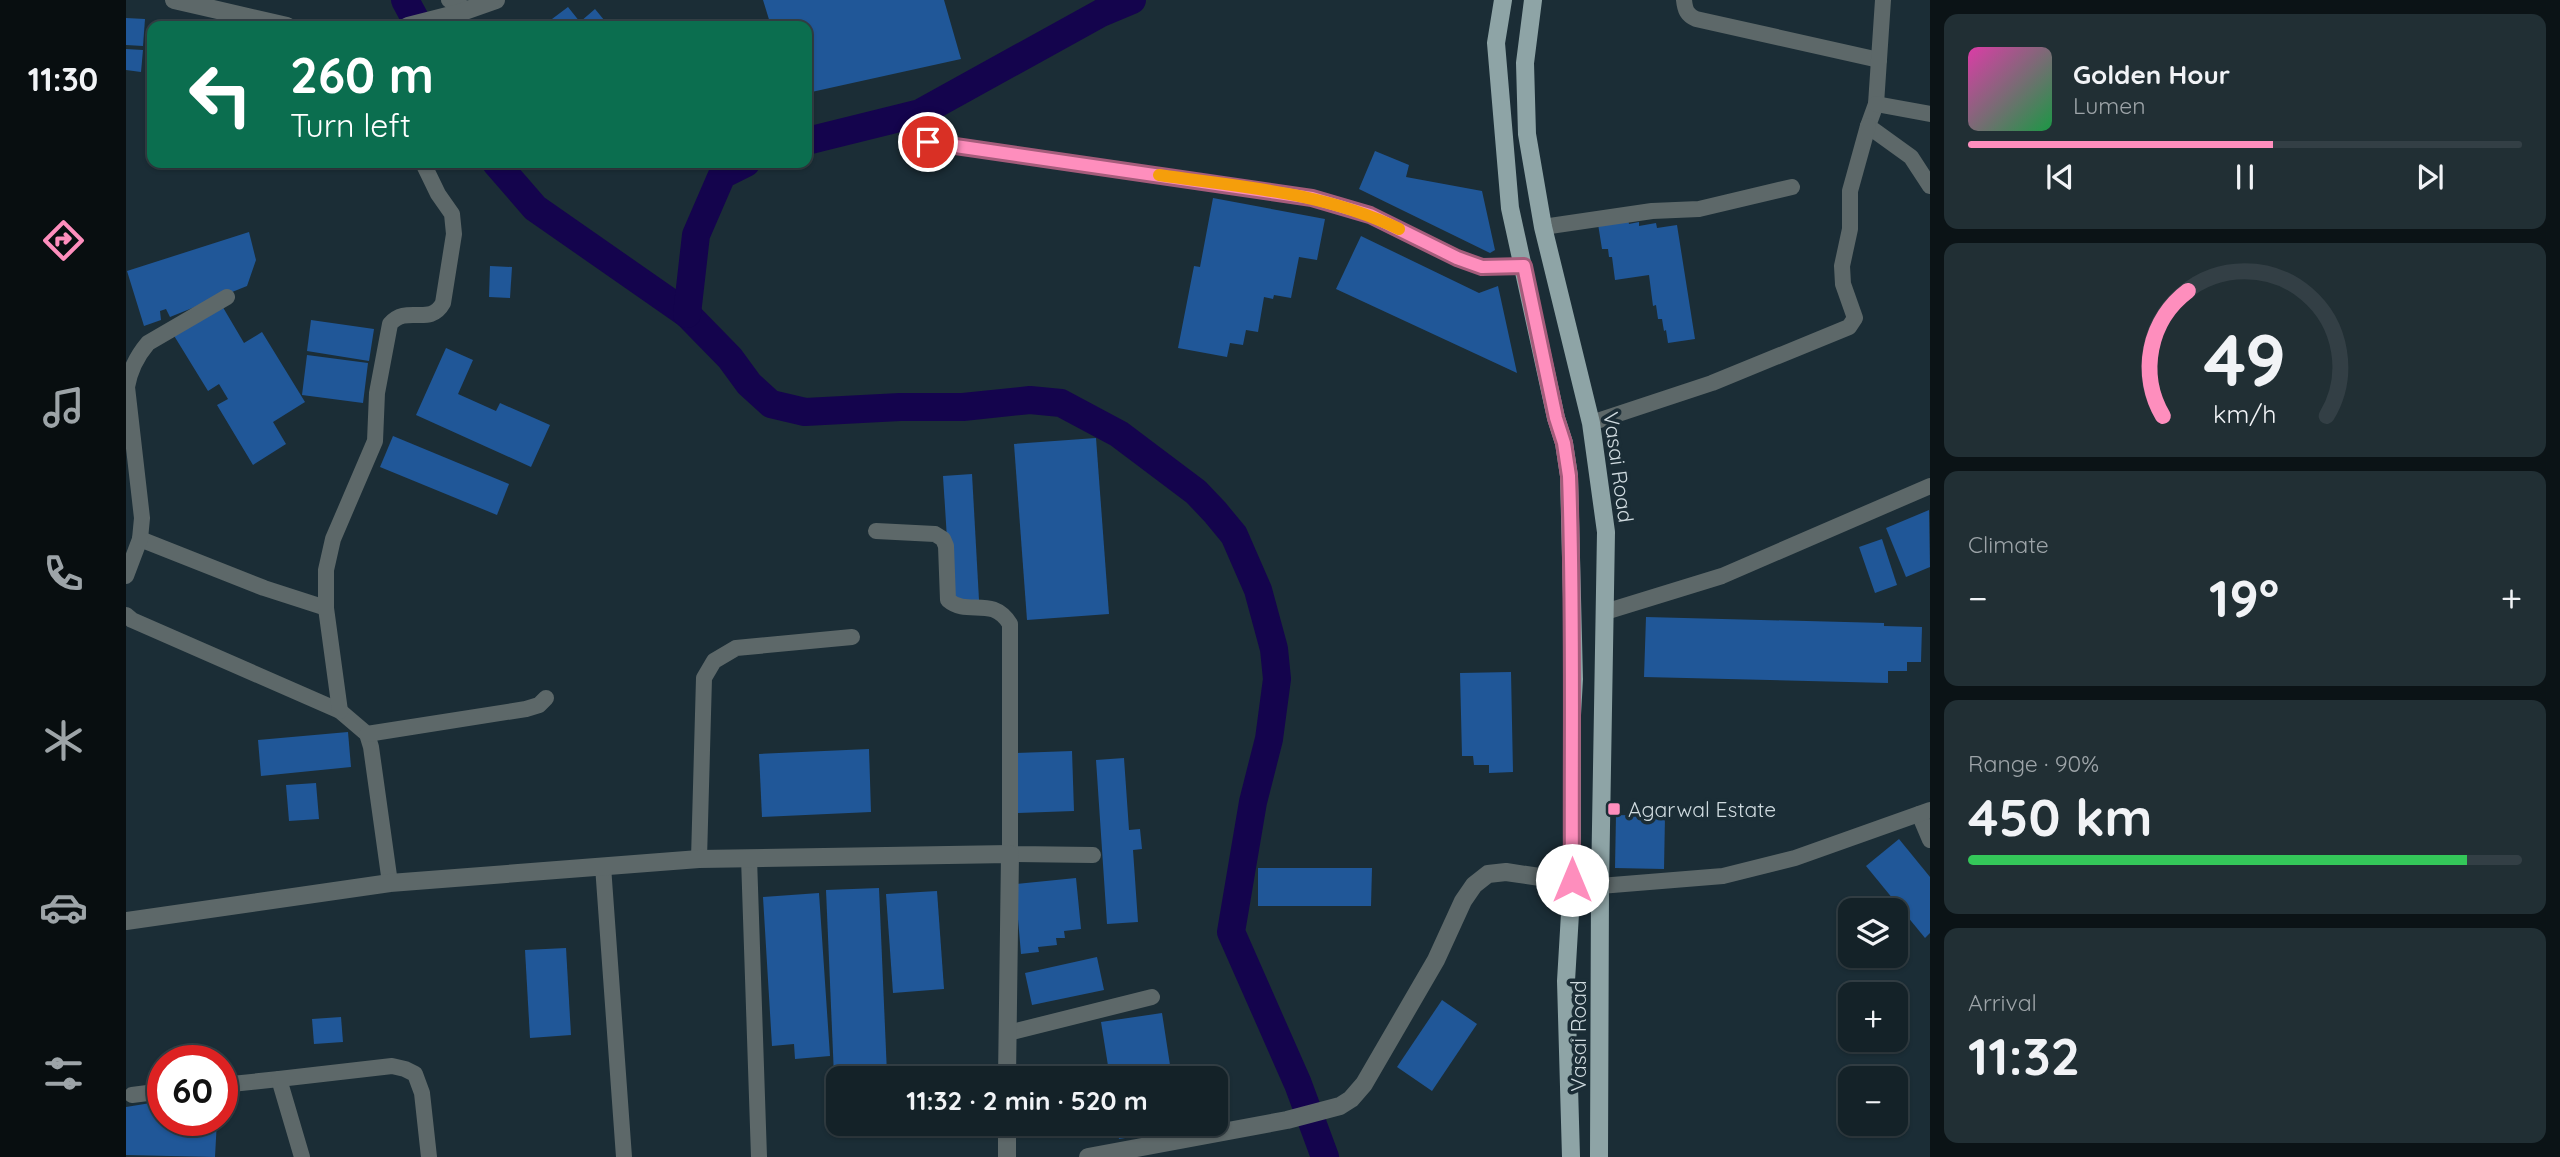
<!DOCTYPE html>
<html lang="en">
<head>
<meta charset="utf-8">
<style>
	body { margin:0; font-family:Quicksand,sans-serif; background:#212f34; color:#f1f3f6; height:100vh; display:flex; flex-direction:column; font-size:26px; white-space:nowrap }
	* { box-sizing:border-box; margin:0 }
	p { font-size:23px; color:#9da4a8 }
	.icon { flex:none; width:38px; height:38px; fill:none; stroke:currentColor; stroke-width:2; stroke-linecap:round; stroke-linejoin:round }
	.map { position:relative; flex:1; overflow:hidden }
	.sheet { display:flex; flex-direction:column; gap:14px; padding:14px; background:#0b1316; width:630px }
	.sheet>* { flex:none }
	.guide { position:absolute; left:21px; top:21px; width:665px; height:147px; border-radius:14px; box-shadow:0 2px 5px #0004,0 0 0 2px #333f45; background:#0b6e4f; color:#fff; overflow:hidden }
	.tools { position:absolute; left:1712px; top:898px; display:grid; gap:14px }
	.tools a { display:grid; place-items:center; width:70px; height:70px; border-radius:14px; background:#142228; box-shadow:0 2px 5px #0004,0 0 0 2px #333f45; font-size:35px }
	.speed { position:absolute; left:21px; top:1045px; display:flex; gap:14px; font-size:35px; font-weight:700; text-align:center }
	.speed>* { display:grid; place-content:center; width:91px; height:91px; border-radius:50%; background:#142228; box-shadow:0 2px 5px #0004,0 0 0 2px #333f45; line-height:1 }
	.speed .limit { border:10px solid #d22; background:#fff; color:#111 }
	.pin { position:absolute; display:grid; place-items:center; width:60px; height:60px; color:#fff; margin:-30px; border:4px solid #fff; border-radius:50%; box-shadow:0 2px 7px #0007 }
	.me { position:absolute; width:77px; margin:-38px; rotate:0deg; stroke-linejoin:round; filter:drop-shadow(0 0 5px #0008) }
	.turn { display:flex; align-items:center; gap:24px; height:147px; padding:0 28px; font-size:32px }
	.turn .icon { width:91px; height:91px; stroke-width:2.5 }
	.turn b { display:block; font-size:49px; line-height:60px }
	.big { font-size:52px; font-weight:700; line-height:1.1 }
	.sheet .card { flex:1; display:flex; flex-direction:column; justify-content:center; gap:10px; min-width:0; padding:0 24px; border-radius:14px; background:#212f34 }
	.sheet .dial { align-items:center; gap:0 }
	.dial svg { height:182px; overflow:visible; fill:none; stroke:#333f45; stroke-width:7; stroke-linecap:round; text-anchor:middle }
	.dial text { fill:#f1f3f6; stroke:none }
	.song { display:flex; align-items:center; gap:21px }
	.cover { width:84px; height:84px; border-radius:10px; background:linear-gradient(135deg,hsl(320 70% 55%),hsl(140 70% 35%)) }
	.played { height:7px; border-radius:4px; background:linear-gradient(90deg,#fe8ebd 55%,#333f45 55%) }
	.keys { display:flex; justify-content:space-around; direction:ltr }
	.heat { display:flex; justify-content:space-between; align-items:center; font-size:38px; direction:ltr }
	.charge { height:10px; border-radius:5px; background:linear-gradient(90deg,#34c759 90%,#333f45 0) }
	.trip { position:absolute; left:700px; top:1066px; width:402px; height:70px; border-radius:14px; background:#142228; box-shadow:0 2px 5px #0004,0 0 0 2px #333f45; font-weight:700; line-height:70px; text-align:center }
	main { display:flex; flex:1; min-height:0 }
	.tab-bar { display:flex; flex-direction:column; width:126px; justify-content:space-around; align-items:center; background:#080e10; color:#9da4a8 }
	.tab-bar .icon { width:49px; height:49px }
	.tab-bar .selected { color:#fe8ebd }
	.tab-bar b { font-size:32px; color:#f1f3f6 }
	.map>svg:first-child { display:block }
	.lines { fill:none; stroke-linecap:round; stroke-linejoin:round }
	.river { stroke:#14044d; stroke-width:28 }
	.building { fill:#205798 }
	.minor { stroke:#5d6869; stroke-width:16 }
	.tertiary { stroke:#5d6869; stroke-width:18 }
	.primary { stroke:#8ea4a6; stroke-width:18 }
	.route-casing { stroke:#a55c7b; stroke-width:18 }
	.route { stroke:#fe8ebd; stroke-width:12 }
	.slow { stroke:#f59e0b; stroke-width:12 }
	.poi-dot { fill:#fe8ebd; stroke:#1b2d36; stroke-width:2.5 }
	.labels { text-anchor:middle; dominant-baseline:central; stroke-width:7; stroke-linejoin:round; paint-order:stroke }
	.street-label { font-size:21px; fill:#d0dbe0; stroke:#1b2d36 }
	.poi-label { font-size:21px; fill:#d0dbe0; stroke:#1b2d36; text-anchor:start }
</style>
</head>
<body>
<main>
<nav class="tab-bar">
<b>11:30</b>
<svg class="icon selected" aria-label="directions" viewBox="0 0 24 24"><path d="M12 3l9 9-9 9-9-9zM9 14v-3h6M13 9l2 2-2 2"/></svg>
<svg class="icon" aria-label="music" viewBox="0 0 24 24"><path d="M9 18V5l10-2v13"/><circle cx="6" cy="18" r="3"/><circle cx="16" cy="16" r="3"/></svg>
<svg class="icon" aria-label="phone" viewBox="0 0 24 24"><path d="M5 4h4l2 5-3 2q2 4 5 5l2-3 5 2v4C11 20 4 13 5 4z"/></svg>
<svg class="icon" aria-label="climate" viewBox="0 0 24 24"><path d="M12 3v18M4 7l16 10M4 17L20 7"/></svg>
<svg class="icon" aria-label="car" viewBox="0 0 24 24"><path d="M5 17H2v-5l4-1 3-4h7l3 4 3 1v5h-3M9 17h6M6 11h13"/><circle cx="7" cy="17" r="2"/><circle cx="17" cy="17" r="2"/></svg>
<svg class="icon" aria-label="filters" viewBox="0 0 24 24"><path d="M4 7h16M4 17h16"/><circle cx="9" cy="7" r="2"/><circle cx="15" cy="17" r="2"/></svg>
</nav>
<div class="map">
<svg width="1804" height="1157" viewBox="0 0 1804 1157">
	<rect width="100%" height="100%" fill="#1b2d36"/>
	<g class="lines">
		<g class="river">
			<path d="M279 0 293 26"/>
			<path d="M681 141 794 113 975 13 1006 0"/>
			<path d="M370 163 409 208 561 314 604 358 623 384 645 404 679 412 774 407H837L904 400 935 403 993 434 1070 492 1089 512 1108 535 1132 590 1148 649 1151 679 1143 739 1127 802 1105 932 1172 1084 1199 1157"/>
			<path d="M561 314 570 235 596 175 620 163"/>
		</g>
	</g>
	<g class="building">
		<path d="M637 0H818L835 59 681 93V26H645Z"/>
		<path d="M442 7 454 22 469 9 483 26H425L422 22Z"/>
		<path d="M0 18 19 19 17 46 0 45Z"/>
		<path d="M0 49 17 50 15 72 0 70Z"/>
		<path d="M1249 151 1283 165 1280 177 1356 191 1369 250 1364 253 1233 189Z"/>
		<path d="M1087 198 1199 219 1191 260 1173 257 1165 298 1148 295 1147 299 1138 297 1132 332 1120 330 1117 345 1104 343 1101 357 1052 348 1068 266 1074 267Z"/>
		<path d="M1502 219 1503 224 1513 222V226L1530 223 1531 228 1551 225 1569 339 1542 343 1540 330 1538 331 1536 319H1532L1530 305 1527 306 1523 275 1489 280 1486 257H1483L1482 249H1476L1472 224Z"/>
		<path d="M123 232 130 260 121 286 44 317 40 309 34 311 35 320 18 326 1 271Z"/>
		<path d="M1235 236 1353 293 1372 286 1391 373 1210 289Z"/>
		<path d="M364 266 386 267 384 298 363 297Z"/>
		<path d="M95 304 118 343 136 332 179 402 147 422 160 444 127 465 91 405 102 399 93 384 82 391 47 334Z"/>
		<path d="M185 320 248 329 243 361 181 351Z"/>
		<path d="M320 348 347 360 332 394 370 411 374 403 424 425 405 467 290 415Z"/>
		<path d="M181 355 242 363 237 403 176 395Z"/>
		<path d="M267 436 383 484 371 515 254 467Z"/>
		<path d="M970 438 983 614 901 620 888 444Z"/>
		<path d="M846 474 853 600 825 601 817 476Z"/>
		<path d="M1803 510 1804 567 1780 577 1760 528Z"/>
		<path d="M1756 539 1771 585 1749 593 1733 547Z"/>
		<path d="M1520 617 1758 623V626L1796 627 1795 662H1781V671H1762V683L1518 677Z"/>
		<path d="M1385 672 1387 772 1363 773V765H1348L1347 756H1336L1334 673Z"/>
		<path d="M222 732 225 767 135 776 132 740Z"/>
		<path d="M743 749 745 812 636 817 633 754Z"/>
		<path d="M946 751 948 811 892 813 890 753Z"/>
		<path d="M998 758 1003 830 1014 829 1016 849 1007 850 1012 922 981 924 970 760Z"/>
		<path d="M190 783 193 819 163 821 160 785Z"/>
		<path d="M1490 815 1539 816 1538 869 1489 868Z"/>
		<path d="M1773 839 1804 877V933L1799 938 1740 866Z"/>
		<path d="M1132 868H1246L1245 906H1132Z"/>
		<path d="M950 878 955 929 938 931 939 938H930L931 945 912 947 913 952 895 954 889 884Z"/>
		<path d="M753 888 761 1074 708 1076 700 890Z"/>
		<path d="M811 891 818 989 767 993 760 894Z"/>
		<path d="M693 893 704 1056 669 1059 668 1044 646 1046 637 897Z"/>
		<path d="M440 948 445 1035 404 1038 399 950Z"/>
		<path d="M971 957 978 990 906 1005 899 973Z"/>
		<path d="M1316 1000 1351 1024 1306 1091 1271 1067Z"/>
		<path d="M1036 1013 1046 1078H984L975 1022Z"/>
		<path d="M215 1017 217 1042 188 1044 186 1019Z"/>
		<path d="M37 1101V1120H91L89 1157 0 1155V1107Z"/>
		<path d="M990 1124H1042L1043 1131 993 1139Z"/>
	</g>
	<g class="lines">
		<g class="minor">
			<path d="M323 0 342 10"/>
			<path d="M1558 0C1559 10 1561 15 1570 19L1753 60"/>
			<path d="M1757 0 1750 104 1742 126 1785 157 1804 186"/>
			<path d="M1750 104 1804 114"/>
			<path d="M802 142 1186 198 1244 215 1331 258 1356 267 1398 266"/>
			<path d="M1417 227 1526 211 1573 209 1666 187"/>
			<path d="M1465 423 1586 383 1723 327 1729 318 1717 284 1716 266 1724 229V191L1742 126"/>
			<path d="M750 531 809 534 817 539 820 546 822 600C842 617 866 595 884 624V854L967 855"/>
			<path d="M14 539 138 588 200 608"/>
			<path d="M0 576 14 539 16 518 1 387C4 369 11 356 22 343L101 297"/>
			<path d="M1479 612 1596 576 1804 486"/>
			<path d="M0 615 6 620 214 711 241 734 245 747 264 883"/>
			<path d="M214 711 200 608V570L207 539 249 441 251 393 264 324C281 304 304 327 317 303L328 234 326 214 312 194 297 163"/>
			<path d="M241 734 400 709 413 705 420 698"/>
			<path d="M1793 814 1804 840"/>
			<path d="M623 858 633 1157"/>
			<path d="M573 859 578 678 588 661 610 648 726 637"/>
			<path d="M477 866 498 1157"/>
			<path d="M1474 886 1597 876 1669 858 1804 810"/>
			<path d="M882 1033 1026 997"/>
			<path d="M96 1085 153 1079"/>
			<path d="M6 1095 37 1091"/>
			<path d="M176 1157 153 1079 266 1066 279 1069 289 1074 296 1093 303 1157"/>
		</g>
		<g class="tertiary">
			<path d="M48 0 161 26"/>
			<path d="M282 26 333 13 370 0"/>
			<path d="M0 921 264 883 573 859 884 854 881 1078"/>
			<path d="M881 1157V1124"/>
			<path d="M962 1157 1161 1120 1214 1106 1225 1099 1238 1084 1310 960 1337 901 1348 885 1362 874 1380 872 1474 886"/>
		</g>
		<g class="primary">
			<path d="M1377 0 1370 43 1384 208 1430 418 1438 443 1443 476 1448 679 1446 715V880L1440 981 1445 1157"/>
			<path d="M1407 0 1399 63 1401 134 1417 227 1465 423 1480 532 1474 886 1473 1157"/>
		</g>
	</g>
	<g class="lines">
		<defs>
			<path id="route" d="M802 142 1186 198 1244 215 1331 258 1356 267 1398 266 1430 418 1438 443 1443 476C1448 611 1445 745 1446 880"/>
		</defs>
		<use href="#route" class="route-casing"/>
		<use href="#route" class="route"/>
		<path class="slow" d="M1033 175C1115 187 1198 192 1273 229"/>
	</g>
	<rect class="poi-dot" x="1481" y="802" width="14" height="14" rx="3.5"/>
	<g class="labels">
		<g class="street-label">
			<text transform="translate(1493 467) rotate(82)">Vasai Road</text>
			<text transform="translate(1452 1036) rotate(-90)">Vasai Road</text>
		</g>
		<g class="poi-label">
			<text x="1502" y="809">Agarwal Estate</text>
		</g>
	</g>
</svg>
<div class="tools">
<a><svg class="icon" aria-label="layers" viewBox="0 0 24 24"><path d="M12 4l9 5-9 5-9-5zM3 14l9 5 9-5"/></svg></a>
<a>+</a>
<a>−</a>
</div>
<div class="speed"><div class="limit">60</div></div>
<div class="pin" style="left:802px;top:142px;background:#d93025"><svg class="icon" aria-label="arrive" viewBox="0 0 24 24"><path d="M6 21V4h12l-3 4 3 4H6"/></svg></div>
<svg class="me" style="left:1446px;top:880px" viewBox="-20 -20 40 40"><circle r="19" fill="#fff"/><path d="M0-13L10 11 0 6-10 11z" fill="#fe8ebd"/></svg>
<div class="trip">11:32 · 2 min · 520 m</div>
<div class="guide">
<div class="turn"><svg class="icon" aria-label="left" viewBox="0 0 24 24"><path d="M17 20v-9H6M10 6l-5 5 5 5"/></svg><div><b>260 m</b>Turn left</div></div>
</div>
</div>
<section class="sheet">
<div class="card">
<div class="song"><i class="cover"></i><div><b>Golden Hour</b><p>Lumen</p></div></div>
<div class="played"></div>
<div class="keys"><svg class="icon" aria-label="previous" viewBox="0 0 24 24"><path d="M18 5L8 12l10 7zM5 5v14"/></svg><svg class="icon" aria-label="pause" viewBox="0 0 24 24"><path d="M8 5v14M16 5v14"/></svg><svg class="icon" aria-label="next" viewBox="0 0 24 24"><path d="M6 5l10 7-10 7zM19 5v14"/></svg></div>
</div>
<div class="card dial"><svg viewBox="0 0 100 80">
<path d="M14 69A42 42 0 1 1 86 69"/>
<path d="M14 69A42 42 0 0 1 25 14" stroke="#fe8ebd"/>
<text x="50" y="56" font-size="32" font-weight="700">49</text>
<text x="50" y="72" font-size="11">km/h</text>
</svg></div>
<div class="card"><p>Climate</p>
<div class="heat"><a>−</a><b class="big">19°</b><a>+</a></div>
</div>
<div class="card"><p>Range · 90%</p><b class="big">450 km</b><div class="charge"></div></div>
<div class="card"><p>Arrival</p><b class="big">11:32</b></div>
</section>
</main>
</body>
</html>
